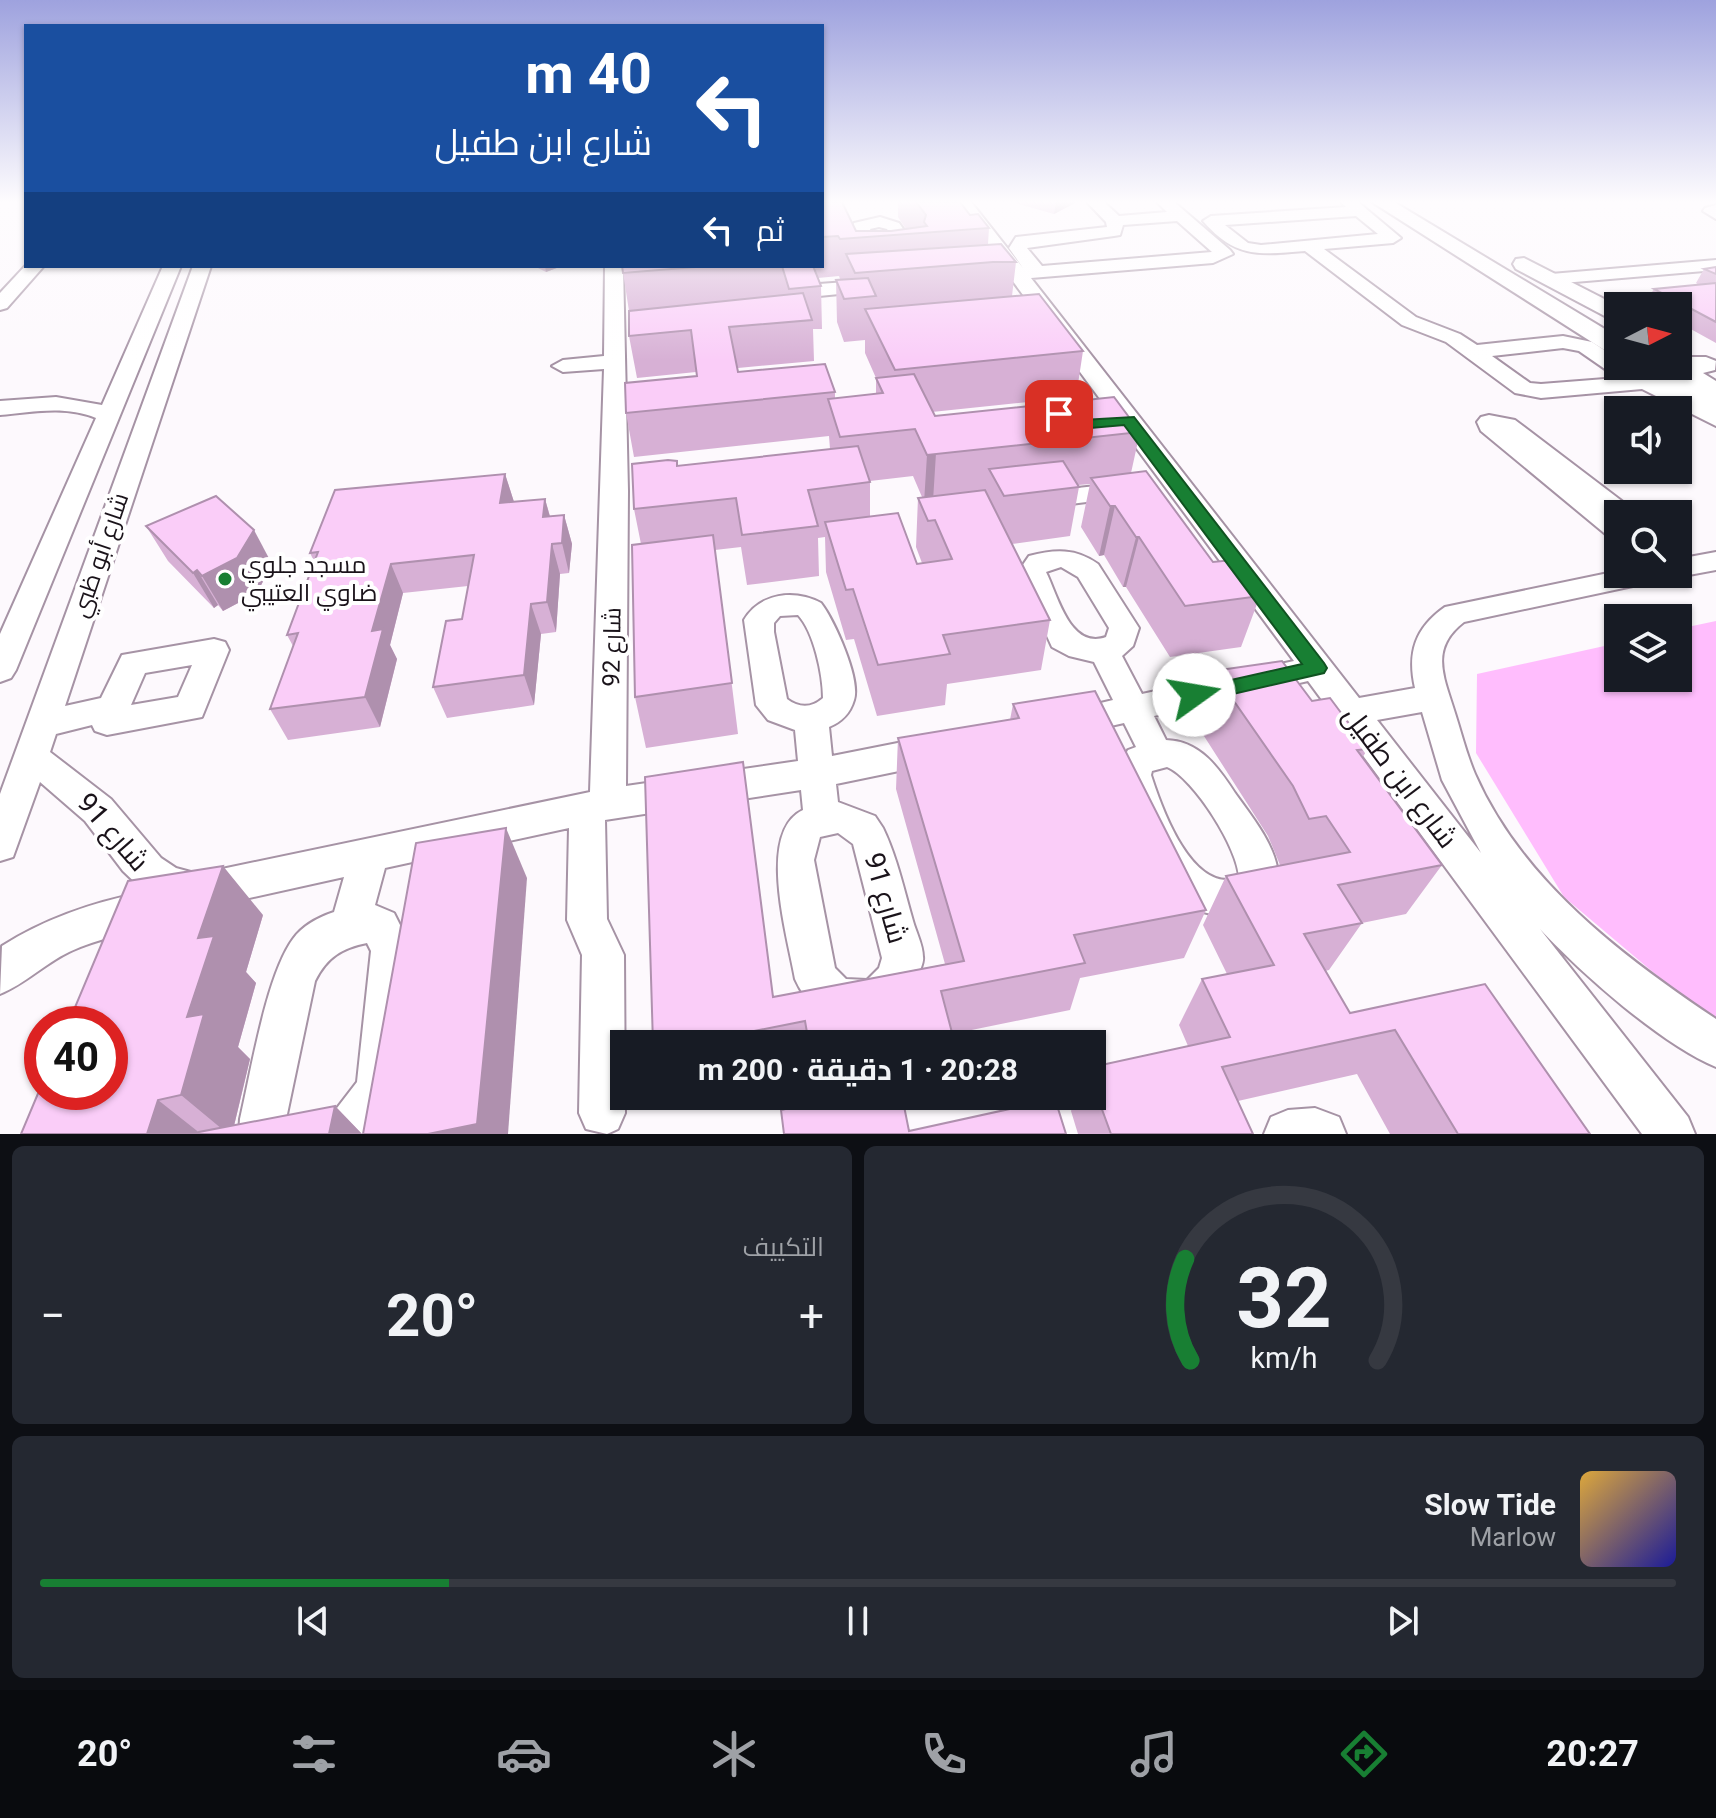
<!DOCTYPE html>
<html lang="ar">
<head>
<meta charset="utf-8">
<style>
	body { margin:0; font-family:Roboto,Cairo,sans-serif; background:#242831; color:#f1f3f6; direction:rtl; height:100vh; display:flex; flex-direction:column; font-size:30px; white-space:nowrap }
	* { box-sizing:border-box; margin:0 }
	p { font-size:26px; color:#9ea1a6 }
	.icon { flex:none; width:44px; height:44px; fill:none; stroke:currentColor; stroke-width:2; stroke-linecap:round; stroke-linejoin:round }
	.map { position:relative; height:1134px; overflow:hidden; direction:ltr }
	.side { display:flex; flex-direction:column; gap:12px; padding:12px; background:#0d0f14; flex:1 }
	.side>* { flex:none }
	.banner { position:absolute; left:24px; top:24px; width:800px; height:244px; border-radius:0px; box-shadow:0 2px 6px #0004; direction:rtl; background:#1a4fa0; color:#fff; overflow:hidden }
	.needle { width:52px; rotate:84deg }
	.fabs { position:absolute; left:1604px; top:292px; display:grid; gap:16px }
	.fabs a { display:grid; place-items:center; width:88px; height:88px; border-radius:0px; background:#171b24; box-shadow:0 2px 6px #0004; font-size:40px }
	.speed { position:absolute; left:24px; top:1006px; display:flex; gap:16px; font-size:40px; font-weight:700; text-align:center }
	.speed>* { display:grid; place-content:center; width:104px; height:104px; border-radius:50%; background:#171b24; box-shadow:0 2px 6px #0004; line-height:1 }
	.speed .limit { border:12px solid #d22; background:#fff; color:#111 }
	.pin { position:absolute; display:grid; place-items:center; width:68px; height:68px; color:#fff; margin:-34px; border-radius:16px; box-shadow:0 4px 12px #0006 }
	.me { position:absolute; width:88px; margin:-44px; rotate:77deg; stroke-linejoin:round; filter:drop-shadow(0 0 6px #0008) }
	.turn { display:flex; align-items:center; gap:28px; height:168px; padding:0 40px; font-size:36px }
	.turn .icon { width:104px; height:104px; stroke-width:2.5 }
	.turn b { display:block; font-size:56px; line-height:68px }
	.then { display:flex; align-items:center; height:76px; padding:0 40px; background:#0003; gap:16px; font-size:30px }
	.big { font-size:60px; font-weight:700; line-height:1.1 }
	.side .widget { flex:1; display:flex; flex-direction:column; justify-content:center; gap:12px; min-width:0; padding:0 28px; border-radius:12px; background:#242831 }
	.side .dial { align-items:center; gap:0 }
	.dial svg { height:208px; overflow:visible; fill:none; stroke:#363941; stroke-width:7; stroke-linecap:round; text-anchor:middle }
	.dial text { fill:#f1f3f6; stroke:none }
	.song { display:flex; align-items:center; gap:24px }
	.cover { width:96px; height:96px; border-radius:12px; background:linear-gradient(135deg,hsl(40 70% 55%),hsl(240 70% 35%)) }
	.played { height:8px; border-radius:4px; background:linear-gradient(90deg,#187f33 25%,#363941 25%) }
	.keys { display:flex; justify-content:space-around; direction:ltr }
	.heat { display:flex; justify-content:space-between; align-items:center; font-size:44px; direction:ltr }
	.side .tiles { flex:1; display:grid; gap:12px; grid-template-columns:1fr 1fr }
	.widget:last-child { grid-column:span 2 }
	.trip { position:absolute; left:610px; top:1030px; width:496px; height:80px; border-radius:0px; background:#171b24; box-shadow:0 2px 6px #0004; font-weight:700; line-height:80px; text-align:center; direction:rtl }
	.tabs { display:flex; height:128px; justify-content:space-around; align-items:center; background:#090b0e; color:#9ea1a6 }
	.tabs .icon { width:56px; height:56px }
	.tabs .active { color:#187f33 }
	.tabs b { font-size:36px; color:#f1f3f6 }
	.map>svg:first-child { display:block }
	.green { fill:#ffbdfd }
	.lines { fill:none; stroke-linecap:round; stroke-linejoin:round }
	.minor-casing { stroke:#a693a5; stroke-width:4 }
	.major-casing { stroke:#a693a5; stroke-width:4 }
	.minor { fill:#fff; fill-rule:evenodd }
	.major { fill:#fff; fill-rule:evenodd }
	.wall { fill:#d7b0d5; fill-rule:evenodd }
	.shaded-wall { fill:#af90ae }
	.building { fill:#facdf8; stroke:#af90ae; stroke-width:2 }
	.route { fill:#187f33; stroke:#105321; stroke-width:2 }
	.poi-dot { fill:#187f33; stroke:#fff; stroke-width:3 }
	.labels { text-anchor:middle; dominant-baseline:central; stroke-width:8; stroke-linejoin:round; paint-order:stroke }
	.street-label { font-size:24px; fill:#1a131a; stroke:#fff }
	.poi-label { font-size:24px; fill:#1a131a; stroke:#fff; text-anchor:start }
	.near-street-label { font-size:28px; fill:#1a131a; stroke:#fff }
</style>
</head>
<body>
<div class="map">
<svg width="1716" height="1134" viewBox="0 0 1716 1134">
	<rect width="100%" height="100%" fill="#fdf9fd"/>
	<path class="green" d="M1716 621V1019L1699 1011 1564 897 1476 753 1477 674 1618 643V678H1678V629Z"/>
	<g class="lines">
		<defs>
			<g id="minor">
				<path d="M955 202H971L1023 268 1009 248 1016 237 1107 227 1106 222 1087 202H1104L1119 216 1167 212 1157 202H1174L1230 250 1233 254 1213 263 1031 278 1359 698 1415 688C1407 653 1415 628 1445 607L1618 571V574H1661L1657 581 1647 583 1464 622C1430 648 1443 675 1454 710 1461 731 1466 753 1475 774 1522 881 1622 956 1716 1019V1067C1661 1044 1581 973 1540 929L1688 1117 1695 1134H1642L1308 681 1154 716 1166 740C1200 741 1218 767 1235 793 1250 814 1272 841 1277 867 1288 923 1209 925 1178 900 1153 881 1125 805 1115 775L1128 750 1136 747 1124 723 1071 735 1059 731 1054 722 1059 713 1113 700 1094 662 1069 656 1052 647 1018 572 1029 556C1055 549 1076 548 1098 564L1139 628 1133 646 1122 656 1142 694 1294 661 1012 280 997 279 994 275 997 271 1005 269ZM1177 221 1212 252 1042 266 1027 248 1114 236 1120 235 1123 225ZM1061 567 1078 577 1109 628 1106 637C1070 650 1058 596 1046 572ZM1422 712 1442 780 1481 853 1377 720ZM1167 767C1194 778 1239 850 1239 878 1192 894 1162 809 1151 775L1152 771Z"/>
				<path d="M1341 202H1358L1401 238 1393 243 1324 249 1416 317 1460 334 1477 345 1563 336 1592 342 1618 359V366C1644 366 1692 396 1716 409V426L1642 389 1541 398 1515 393 1446 342 1402 325 1305 251C1258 255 1235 258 1203 221L1211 216 1346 207ZM1356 216 1378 234 1261 245 1248 243 1225 225ZM1563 348 1579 351 1618 378 1541 384 1530 383 1492 356Z"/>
				<path d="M1716 205V219L1703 211 1705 208Z"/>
				<path d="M880 217 899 223 922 256 916 264 890 268 870 264 852 226 854 223ZM879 227 887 229 904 256H883L870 229Z"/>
				<path d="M1716 260V270L1551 284 1542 279 1551 274Z"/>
				<path d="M26 265 44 266 7 308 0 310V293Z"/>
				<path d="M163 266H181L16 670 11 678 0 682V634L96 418C66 405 31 412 0 415V401L56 397 102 405Z"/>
				<path d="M193 266H211L65 706 101 698 122 655 214 639 225 642 229 650 202 717 107 735 95 731 92 725 56 734 50 752 111 799 161 858 176 868 198 874 590 792 604 369 563 372 552 366 563 360 604 356 605 266H623L628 491 626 786 798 761 795 730 768 720 756 705 744 620C760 593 794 589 821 603 834 620 861 679 854 700 850 714 841 722 829 727L832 756 933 736 945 740 950 750 945 760 933 764 836 784 838 802 875 816 883 828C897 857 904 890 913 921 916 932 923 945 923 957 924 962 920 969 919 974 900 1037 820 1038 795 979 788 938 756 832 803 810L801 790 605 820 607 919 624 955 625 1113 618 1129 607 1134 586 1129 579 1113 582 955 567 920 569 828 385 868 375 905 394 913 412 949 402 1090 395 1106 376 1134H309L316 1117 337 1108 357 1082 371 951 367 943C342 948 327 957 315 981L286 1119 287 1134H239L240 1119C251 1072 266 976 293 939 302 926 319 917 334 912L344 877 200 909 166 900 170 909 164 922C133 934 99 937 69 952 44 964 25 984 0 994L2 946C46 918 94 902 145 892L123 871 85 821 40 782 13 857 0 861V794ZM798 615C814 632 823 675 823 698 812 708 799 708 787 699L774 632V623L780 616ZM192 665 178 697 131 705 145 673ZM838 833 853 844 882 958 879 968 867 980 846 979 835 968 814 860 820 837Z"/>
				<path d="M873 280 882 286 880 290 819 296 810 290 819 284Z"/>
				<path d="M1489 415 1515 420 1631 508 1635 514H1618V539L1609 537 1481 431 1477 422 1481 417Z"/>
				<path d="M1125 483 1134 486 1138 491 1134 496 1039 508 1030 505 1026 500 1030 495 1039 492Z"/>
				<path d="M1716 552V570L1678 577 1668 574H1678V559Z"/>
				<path d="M1315 1108 1339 1117 1346 1134H1264L1271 1117 1288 1110Z"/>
			</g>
			<g id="major">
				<path d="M1372 202H1394L1618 337V355L1609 353Z"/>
				<path d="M1524 258 1618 306V323L1516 269 1513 264 1516 259Z"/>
				<path d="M1684 357H1706L1716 361 1715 370 1703 373 1716 381V412L1706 410 1640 371 1636 366H1678V359Z"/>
			</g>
		</defs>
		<use href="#minor" class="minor-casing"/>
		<use href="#major" class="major-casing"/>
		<use href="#minor" class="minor"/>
		<use href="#major" class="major"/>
	</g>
	<g class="wall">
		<path d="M822 202 856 231H891L906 229 898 217V202H960L970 215 989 228 988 244 1016 262 1012 296 1083 351 1076 397 932 412 935 416 1140 432 1131 473 1213 562 1260 596 1241 647 1170 657 1126 587H1123L1104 555 1099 556 1081 527 1090 484 1078 485 1079 487 1070 536 1012 544 1050 620 1041 670 947 684 945 705 877 716 854 639 846 640 826 572 825 537 818 538 819 576 747 585 741 547 715 550 738 734 646 748 635 697 641 544 634 509 677 466 830 449 829 436 634 457 626 413 697 376 696 372 637 378 629 336V311L622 266H822ZM839 276 840 279H846L836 280 837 322 844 342 865 340V353L876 378V394L835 398V392L738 372V368L814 361 813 329H822L821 286 818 278ZM913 476 922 497 918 498 916 547 922 563 917 564 870 516V481Z"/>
		<path d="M1012 202H1077L1054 214Z"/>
		<path d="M534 266H562L546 272Z"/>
		<path d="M1716 267V343L1678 322V306H1650L1645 303 1654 289 1699 285 1696 283 1704 269Z"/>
		<path d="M505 474 514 502 545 499 550 516 564 515 572 544 569 573 560 574 556 632 541 634 534 705 447 718 433 687 462 619 468 586 403 593 390 645 397 659 380 727 288 740 270 709 293 646 287 635 314 561 310 553Z"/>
		<path d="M146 526 272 564 257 593 223 611 218 605 214 608 168 561Z"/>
		<path d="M1213 671 1312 701 1368 749 1362 758 1442 865 1406 914 1362 923 1329 970 1325 971 1350 1013 1485 984 1590 1134H1390L1357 1074 1238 1101 1253 1134H1078L1071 1111 1076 1096H1092V1067L1188 1046 1179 1025 1202 979 1227 974 1203 925 1226 876 1280 865 1268 836 1195 722Z"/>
		<path d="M1013 704 1206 910 1184 958 1080 978 1070 1010 952 1034 955 1044H653L773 997 945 964 896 789 898 738 1010 720Z"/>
		<path d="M263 915 246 972 256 983 238 1047 250 1059 234 1126 335 1106 362 1134H21Z"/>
		<path d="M813 1096H917L903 1099 909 1131 1066 1134H784L814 1103Z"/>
	</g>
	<g class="shaded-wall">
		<path d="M1056 202H1077L1054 214Z"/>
		<path d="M545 266H562L546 272Z"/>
		<path d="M936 453 933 501 924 503 927 455Z"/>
		<path d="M505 474 514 502 500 503Z"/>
		<path d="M545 499 553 528 543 517Z"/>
		<path d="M1110 506H1115L1104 555 1099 556Z"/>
		<path d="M564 515 572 544 569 573 562 543Z"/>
		<path d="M254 530 272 564 257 593 223 611 202 576Z"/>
		<path d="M1136 537H1139L1126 587H1123Z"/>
		<path d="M552 544 560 574 556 632 547 602Z"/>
		<path d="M391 564 403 593 390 645 397 659 380 727 365 697 372 631Z"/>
		<path d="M197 570 218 605 214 608 193 573Z"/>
		<path d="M531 604 541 634 534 705 524 675Z"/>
		<path d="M506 828 527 878 508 1134H428Z"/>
		<path d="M223 866 263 915 246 972 256 983 238 1047 250 1059 232 1134H228L181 1095 187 1017 198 938Z"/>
		<path d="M158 1100 201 1134H147Z"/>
		<path d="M335 1106 362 1134H329Z"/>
	</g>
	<g class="building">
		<path d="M822 202H842L856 231H891L927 226 924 222 926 215 916 202H960L970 215 978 214 989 228 840 239 838 236 822 237Z"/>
		<path d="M1001 244 1016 262H993L855 273 846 254Z"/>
		<path d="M622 266H708L623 273Z"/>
		<path d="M782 266H813L821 286 789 289Z"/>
		<path d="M1716 267V274L1704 269Z"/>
		<path d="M868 278 876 296 844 299 836 280Z"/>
		<path d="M1716 283V322L1654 289Z"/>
		<path d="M803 293 812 320 729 327 738 372 825 364 835 392 626 413 625 383 697 376 691 330 629 336V311Z"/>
		<path d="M1039 294 1083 351 895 370 865 309Z"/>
		<path d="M914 374 935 416 1114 397 1140 432 927 455 915 429 840 437 828 399 883 393 876 378Z"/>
		<path d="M858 446 870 482 808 490 818 526 742 535 736 498 634 509 632 464 668 460 677 461V466Z"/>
		<path d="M1063 461 1079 487 1004 496 989 469Z"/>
		<path d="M1146 471 1213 562 1233 560 1260 596 1185 606 1139 537H1136L1115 506H1110L1091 478Z"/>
		<path d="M505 474 500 503 545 499 543 517 564 515 562 543 552 544 547 602 531 604 524 675 433 687 446 621 462 619 474 555 391 564 372 631 383 629 365 697 270 709 298 633 287 635 318 552 310 553 335 490Z"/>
		<path d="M985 490 1050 620 943 635 950 654 878 665 853 589 846 590 825 522 898 513 917 564 952 559 935 520 928 521 918 498Z"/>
		<path d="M216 496 254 530 237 558 202 576 197 570 193 573 146 526Z"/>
		<path d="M713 535 732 683 635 697 632 545Z"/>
		<path d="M1282 661 1312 701 1330 698 1368 749 1357 750 1442 865 1338 885 1362 923 1304 934 1350 1013 1485 984 1590 1134H1458L1395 1030 1222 1067 1253 1134H1111L1092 1082V1067L1230 1037 1202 979 1274 965 1226 876 1350 852 1326 816 1309 819 1293 786 1213 671Z"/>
		<path d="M1095 691 1206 910 1074 935 1085 963 941 991 955 1044H809L805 1021 689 1044H653L645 777 743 762 773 997 964 961 898 738 1019 718 1013 704Z"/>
		<path d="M506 828 477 1124 428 1134H363L416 843Z"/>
		<path d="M223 866 198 938 214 936 187 1017 204 1014 181 1095 158 1100 147 1134H21L42 1084V1092H110V1024H68L128 881Z"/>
		<path d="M816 1096H902L909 1131 1055 1099 1066 1134H784L781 1110 817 1102Z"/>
		<path d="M335 1106 329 1134H198L199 1132Z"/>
	</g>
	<linearGradient id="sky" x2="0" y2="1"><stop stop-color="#9ea2de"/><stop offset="0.56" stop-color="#fefcfe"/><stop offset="1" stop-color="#fefcfe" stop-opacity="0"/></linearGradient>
	<rect width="1716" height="361" fill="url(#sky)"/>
	<path class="route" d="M1059 410 1082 420 1134 417 1324 663 1327 668 1324 673 1194 703 1187 701 1184 695 1187 690 1302 664 1124 425 1079 429 1054 417V411Z"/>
	<circle class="poi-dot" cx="225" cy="579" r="8"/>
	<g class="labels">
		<g class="street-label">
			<text transform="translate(100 555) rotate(-71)">شارع أبو ظبي</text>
			<text transform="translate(612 647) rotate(-89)">شارع 92</text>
		</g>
		<g class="poi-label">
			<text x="241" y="565">مسجد جلوي<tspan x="241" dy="28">ضاوي العتيبي</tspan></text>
		</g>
		<g class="near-street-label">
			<text transform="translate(1400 777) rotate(53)">شارع ابن طفيل</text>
			<text transform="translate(113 832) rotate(49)">شارع 91</text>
			<text transform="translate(886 898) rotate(74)">شارع 91</text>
		</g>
	</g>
</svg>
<div class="fabs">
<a><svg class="needle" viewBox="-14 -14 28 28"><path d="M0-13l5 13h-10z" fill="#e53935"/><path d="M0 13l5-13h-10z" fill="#9ea1a6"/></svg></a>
<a><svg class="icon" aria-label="sound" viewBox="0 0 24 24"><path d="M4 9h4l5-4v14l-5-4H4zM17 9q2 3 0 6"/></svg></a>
<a><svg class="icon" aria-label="search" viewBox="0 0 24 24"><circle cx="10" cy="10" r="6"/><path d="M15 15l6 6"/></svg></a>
<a><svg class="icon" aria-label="layers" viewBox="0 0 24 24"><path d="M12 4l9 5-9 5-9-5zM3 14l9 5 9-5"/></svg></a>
</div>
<div class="speed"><div class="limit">40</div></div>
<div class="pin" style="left:1059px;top:414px;background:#d93025"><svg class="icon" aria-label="arrive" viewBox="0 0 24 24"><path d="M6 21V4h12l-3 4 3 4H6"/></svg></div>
<svg class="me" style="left:1194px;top:695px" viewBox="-20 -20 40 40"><circle r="19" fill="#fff"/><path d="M0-13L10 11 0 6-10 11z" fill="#187f33"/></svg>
<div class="trip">20:28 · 1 دقيقة · 200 m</div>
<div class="banner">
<div class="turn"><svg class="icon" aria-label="left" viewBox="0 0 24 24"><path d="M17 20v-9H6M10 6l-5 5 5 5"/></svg><div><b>40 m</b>شارع ابن طفيل</div></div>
<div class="then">ثم<svg class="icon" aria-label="left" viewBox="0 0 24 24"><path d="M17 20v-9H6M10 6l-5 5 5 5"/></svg></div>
</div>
</div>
<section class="side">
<div class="tiles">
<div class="widget dial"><svg viewBox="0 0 100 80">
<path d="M14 69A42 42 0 1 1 86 69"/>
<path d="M14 69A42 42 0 0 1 12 30" stroke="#187f33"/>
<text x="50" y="56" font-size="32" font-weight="700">32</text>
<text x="50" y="72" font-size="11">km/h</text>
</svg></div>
<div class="widget"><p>التكييف</p>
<div class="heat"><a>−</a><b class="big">20°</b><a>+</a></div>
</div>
<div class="widget">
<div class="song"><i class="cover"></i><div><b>Slow Tide</b><p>Marlow</p></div></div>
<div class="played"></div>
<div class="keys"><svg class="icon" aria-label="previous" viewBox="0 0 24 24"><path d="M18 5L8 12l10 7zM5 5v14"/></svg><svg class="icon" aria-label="pause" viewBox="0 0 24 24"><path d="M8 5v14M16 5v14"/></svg><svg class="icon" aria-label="next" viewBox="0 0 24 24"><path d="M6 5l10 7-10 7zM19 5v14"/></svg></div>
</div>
</div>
</section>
<nav class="tabs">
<b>20:27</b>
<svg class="icon active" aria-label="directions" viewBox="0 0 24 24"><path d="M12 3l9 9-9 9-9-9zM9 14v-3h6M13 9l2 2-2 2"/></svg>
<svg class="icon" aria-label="music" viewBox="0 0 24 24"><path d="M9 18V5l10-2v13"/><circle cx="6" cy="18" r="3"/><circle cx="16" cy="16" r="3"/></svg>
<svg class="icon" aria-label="phone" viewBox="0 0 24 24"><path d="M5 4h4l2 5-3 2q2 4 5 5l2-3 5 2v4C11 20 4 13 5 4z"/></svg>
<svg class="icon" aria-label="climate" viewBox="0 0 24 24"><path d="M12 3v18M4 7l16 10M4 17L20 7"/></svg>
<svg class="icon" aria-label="car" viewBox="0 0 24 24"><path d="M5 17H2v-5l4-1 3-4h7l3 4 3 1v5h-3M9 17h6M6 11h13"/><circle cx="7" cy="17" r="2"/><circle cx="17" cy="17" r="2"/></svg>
<svg class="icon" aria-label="filters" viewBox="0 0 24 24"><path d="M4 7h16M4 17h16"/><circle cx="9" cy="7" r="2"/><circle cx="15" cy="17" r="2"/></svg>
<b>20°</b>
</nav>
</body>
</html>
